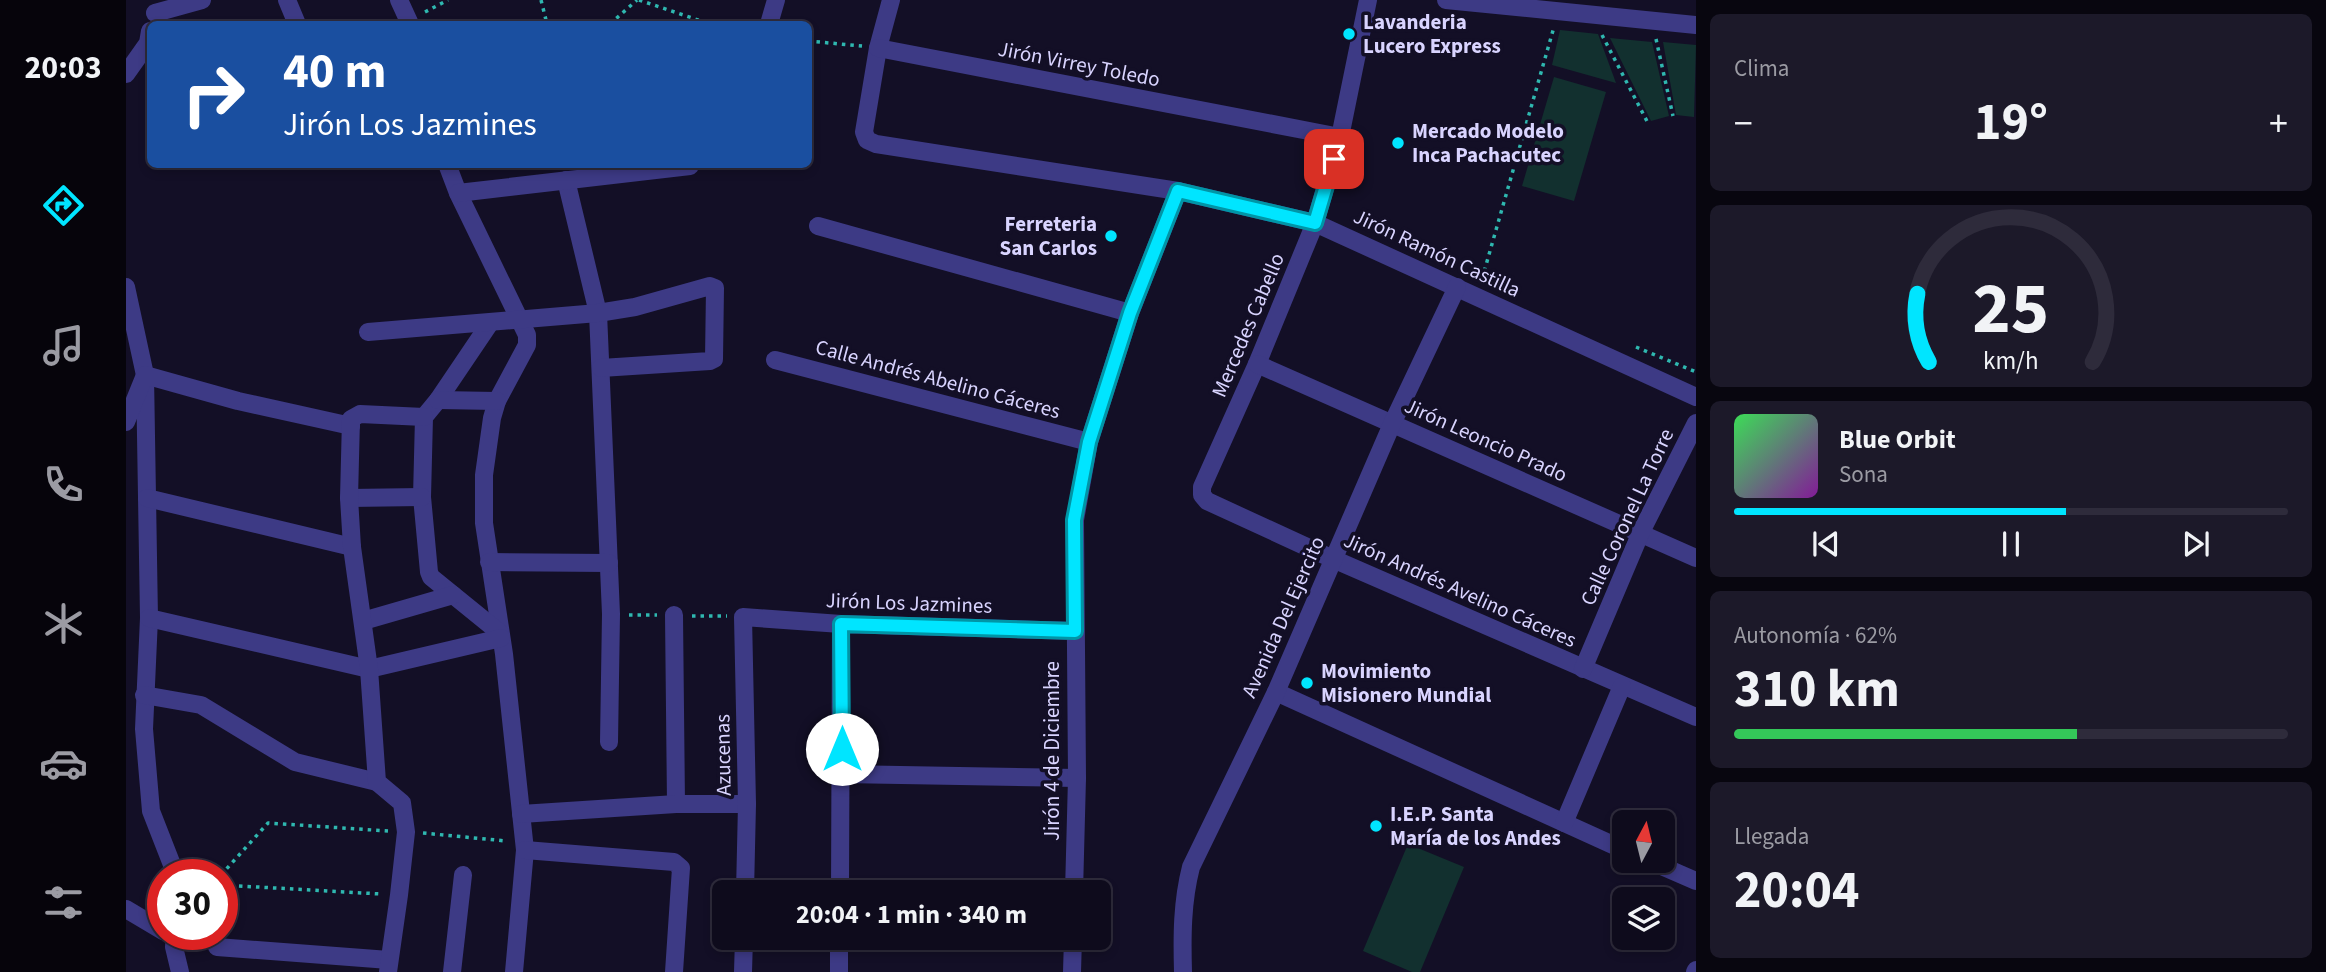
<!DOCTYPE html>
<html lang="es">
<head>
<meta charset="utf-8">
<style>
	body { margin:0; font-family:"Source Sans 3",sans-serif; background:#1c1929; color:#f1f3f6; height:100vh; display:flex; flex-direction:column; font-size:26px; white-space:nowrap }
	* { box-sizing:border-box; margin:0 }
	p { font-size:23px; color:#9b9ba3 }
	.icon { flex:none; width:38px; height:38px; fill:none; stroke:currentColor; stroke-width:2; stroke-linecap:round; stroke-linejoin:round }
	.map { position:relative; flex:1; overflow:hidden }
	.sheet { display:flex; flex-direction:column; gap:14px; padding:14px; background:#08060f; width:630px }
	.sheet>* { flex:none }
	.guide { position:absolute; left:21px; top:21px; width:665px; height:147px; border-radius:10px; box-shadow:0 4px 10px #0003,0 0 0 2px #2e2b3b; background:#1a4fa0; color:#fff; overflow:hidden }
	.needle { width:46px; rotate:7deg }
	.buttons { position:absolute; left:1486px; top:810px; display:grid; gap:14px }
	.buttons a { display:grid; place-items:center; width:63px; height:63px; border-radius:10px; background:#0e0b1c; box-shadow:0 4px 10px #0003,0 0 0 2px #2e2b3b; font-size:35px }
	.speed { position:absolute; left:21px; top:859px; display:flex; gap:14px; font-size:35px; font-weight:700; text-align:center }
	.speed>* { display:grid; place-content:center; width:91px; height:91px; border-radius:50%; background:#0e0b1c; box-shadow:0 4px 10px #0003,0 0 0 2px #2e2b3b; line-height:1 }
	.speed .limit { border:10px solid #d22; background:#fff; color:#111 }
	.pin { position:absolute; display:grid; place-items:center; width:60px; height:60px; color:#fff; margin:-30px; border-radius:14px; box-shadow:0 4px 10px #0006 }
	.me { position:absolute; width:77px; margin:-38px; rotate:0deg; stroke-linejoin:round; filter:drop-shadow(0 0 5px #0008) }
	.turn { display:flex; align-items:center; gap:24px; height:147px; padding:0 21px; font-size:32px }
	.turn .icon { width:91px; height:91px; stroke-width:2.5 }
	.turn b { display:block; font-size:49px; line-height:60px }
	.big { font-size:52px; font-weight:700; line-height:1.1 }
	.sheet .card { flex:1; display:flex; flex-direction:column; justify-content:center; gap:10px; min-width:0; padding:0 24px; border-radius:10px; background:#1c1929 }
	.sheet .dial { align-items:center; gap:0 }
	.dial svg { height:182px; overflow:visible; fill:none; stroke:#2e2b3b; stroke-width:7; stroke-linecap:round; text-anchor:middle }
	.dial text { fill:#f1f3f6; stroke:none }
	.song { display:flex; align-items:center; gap:21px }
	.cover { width:84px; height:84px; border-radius:10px; background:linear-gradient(135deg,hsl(130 70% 55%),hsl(290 70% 35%)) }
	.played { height:7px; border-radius:4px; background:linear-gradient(90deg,#00e5ff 60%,#2e2b3b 60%) }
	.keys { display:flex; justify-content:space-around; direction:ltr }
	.heat { display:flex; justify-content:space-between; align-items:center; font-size:38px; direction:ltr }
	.charge { height:10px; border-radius:5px; background:linear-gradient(90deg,#34c759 62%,#2e2b3b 0) }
	.trip { position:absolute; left:586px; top:880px; width:399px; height:70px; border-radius:10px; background:#0e0b1c; box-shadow:0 4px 10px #0003,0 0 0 2px #2e2b3b; font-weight:700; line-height:70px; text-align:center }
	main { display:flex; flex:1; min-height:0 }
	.menu { display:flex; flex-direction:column; width:126px; justify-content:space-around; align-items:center; background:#06040b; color:#9b9ba3 }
	.menu .icon { width:49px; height:49px }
	.menu .active { color:#00e5ff }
	.menu b { font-size:32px; color:#f1f3f6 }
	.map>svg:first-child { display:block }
	.green { fill:#12302f }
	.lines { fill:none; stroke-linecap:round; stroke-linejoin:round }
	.path { stroke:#2fb8b0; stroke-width:3.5; stroke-dasharray:3.5 5; stroke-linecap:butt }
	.street { stroke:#3d3a85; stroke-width:18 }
	.route-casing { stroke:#0095a6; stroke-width:18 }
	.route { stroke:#00e5ff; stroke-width:12 }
	.poi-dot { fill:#00e5ff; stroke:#130f26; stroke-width:2.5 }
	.labels { text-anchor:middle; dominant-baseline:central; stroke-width:7; stroke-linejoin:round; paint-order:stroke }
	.poi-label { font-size:21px; font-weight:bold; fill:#d9d4ff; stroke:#130f26; text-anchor:start }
	.street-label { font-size:21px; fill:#d9d4ff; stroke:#130f26 }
</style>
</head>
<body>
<main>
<nav class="menu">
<b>20:03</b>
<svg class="icon active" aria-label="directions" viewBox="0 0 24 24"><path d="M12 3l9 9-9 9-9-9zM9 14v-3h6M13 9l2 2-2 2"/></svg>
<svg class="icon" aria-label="music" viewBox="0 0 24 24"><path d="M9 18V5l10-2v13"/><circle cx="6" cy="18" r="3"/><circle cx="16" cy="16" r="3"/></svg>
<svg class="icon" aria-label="phone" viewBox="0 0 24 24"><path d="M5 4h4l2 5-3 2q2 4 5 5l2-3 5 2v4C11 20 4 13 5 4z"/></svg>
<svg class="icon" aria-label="climate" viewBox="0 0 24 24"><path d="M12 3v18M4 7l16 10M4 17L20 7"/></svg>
<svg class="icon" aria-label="car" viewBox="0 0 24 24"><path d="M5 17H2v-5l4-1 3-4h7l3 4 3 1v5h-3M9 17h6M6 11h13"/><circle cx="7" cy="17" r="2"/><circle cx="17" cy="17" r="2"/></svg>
<svg class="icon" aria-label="filters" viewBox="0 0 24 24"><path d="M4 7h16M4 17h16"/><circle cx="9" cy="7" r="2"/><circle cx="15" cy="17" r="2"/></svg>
</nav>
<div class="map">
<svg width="1570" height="972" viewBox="0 0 1570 972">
	<rect width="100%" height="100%" fill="#130f26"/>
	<g class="green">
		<path d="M1434 30 1472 34 1490 83 1426 65Z"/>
		<path d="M1484 38 1526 42 1543 116 1525 121Z"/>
		<path d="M1537 42 1570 45 1568 117 1550 115Z"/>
		<path d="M1428 77 1480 92 1448 201 1396 186Z"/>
		<path d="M1282 844 1338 867 1294 972H1286L1237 951Z"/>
	</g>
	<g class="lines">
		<g class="path">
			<path d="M415 0 421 24"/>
			<path d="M513 0 584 24"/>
			<path d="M299 12 322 0"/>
			<path d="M484 24 511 0"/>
			<path d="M1476 35 1523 125"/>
			<path d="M1530 39 1547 116"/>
			<path d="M682 41 736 46"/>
			<path d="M1356 279 1428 27"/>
			<path d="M1510 347 1570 372"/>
			<path d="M503 615H531"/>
			<path d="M566 616H601"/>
			<path d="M297 833 380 841"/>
			<path d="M95 875 142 823 262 831"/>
			<path d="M96 885 255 894"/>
		</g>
		<g class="street">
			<path d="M161 0 171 24"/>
			<path d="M273 0 284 24"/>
			<path d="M765 0 752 48 738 132 741 140 750 144 1052 191 1189 223 1570 397"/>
			<path d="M1242 0 1214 137 1189 223 1131 364 1076 487V495L1081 501 1207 559 1570 717"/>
			<path d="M1320 0 1570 25"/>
			<path d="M29 13 76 0"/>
			<path d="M643 24 650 0"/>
			<path d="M752 48 1214 137"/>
			<path d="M0 74 22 43 24 31"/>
			<path d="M321 164 332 193 401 335V345L371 401 366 418 358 475V523L378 654 399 850 388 972"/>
			<path d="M440 180 472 313 485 614 483 742"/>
			<path d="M332 193 564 166"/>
			<path d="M692 226 1004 313"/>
			<path d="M0 287 19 375 23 618 18 729 25 811 50 875"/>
			<path d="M364 323 312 400 298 417 296 497 303 572 305 577 374 633"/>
			<path d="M242 332 472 313 509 307 584 286 589 288 588 359 584 361 475 368"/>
			<path d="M649 360 963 442"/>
			<path d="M1131 364 1570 558"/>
			<path d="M312 400 371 401"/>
			<path d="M0 422 19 375 112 401 225 426"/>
			<path d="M21 498 226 547"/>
			<path d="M223 498 296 497"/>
			<path d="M363 562 483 563"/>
			<path d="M548 615 550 804"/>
			<path d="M23 618 243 669 375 638"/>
			<path d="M237 621 327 595"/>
			<path d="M1457 669 1515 532 1570 423"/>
			<path d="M1150 692 1498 850"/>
			<path d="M18 695 75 705 169 762 251 782"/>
			<path d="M716 774 951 778"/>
			<path d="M395 814 550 804H621"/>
			<path d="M1438 823 1496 686"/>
			<path d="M399 850 548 862 555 868 548 972"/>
			<path d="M1524 861 1570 881"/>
			<path d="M619 892 621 804 617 617 715 624 949 631"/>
			<path d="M714 892 715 624"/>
			<path d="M948 892 951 778 949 520 963 442 1004 313 1052 191"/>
			<path d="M0 909 37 931"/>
			<path d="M49 934 48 947 54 972"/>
			<path d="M91 947 263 960"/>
			<path d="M262 972 273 895 280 832 276 803 251 782 243 669 226 547 223 498 225 419 234 414 298 417"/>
			<path d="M326 972 337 875"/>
			<path d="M617 972 618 938"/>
			<path d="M713 972V938"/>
			<path d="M946 972 947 938"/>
			<path d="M1057 972C1056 936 1056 902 1065 867L1150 692 1266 424 1331 287"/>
			<path d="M1569 972 1570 970"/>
		</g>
	</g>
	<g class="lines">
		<defs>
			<path id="route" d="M716 749 715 624 949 631 948 520 963 442 1004 313 1052 191 1189 223 1208 159"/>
		</defs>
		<use href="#route" class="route-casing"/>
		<use href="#route" class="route"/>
	</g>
	<g class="poi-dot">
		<circle cx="1223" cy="34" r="7"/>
		<circle cx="1272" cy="143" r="7"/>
		<circle cx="985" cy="236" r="7"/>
		<circle cx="1181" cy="683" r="7"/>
		<circle cx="1250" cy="826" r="7"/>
	</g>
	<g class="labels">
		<g class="poi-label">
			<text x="1237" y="22">Lavanderia<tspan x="1237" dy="24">Lucero Express</tspan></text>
			<text x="1286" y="131">Mercado Modelo<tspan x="1286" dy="24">Inca Pachacutec</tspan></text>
			<text x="971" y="224" text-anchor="end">Ferreteria<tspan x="971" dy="24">San Carlos</tspan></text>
			<text x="1195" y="671">Movimiento<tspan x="1195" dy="24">Misionero Mundial</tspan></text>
			<text x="1264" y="814">I.E.P. Santa<tspan x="1264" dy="24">María de los Andes</tspan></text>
		</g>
		<g class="street-label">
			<text transform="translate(953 64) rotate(11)">Jirón Virrey Toledo</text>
			<text transform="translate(1311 253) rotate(25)">Jirón Ramón Castilla</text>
			<text transform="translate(1122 325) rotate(-67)">Mercedes Cabello</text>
			<text transform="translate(812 379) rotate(15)">Calle Andrés Abelino Cáceres</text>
			<text transform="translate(1360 440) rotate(24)">Jirón Leoncio Prado</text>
			<text transform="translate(1501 517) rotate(-65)">Calle Coronel La Torre</text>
			<text transform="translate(1334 590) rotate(24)">Jirón Andrés Avelino Cáceres</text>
			<text transform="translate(783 603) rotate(2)">Jirón Los Jazmines</text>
			<text transform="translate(1157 617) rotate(-66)">Avenida Del Ejercito</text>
			<text transform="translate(926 751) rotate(-90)">Jirón 4 de Diciembre</text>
			<text transform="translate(597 755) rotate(-91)">Azucenas</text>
		</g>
	</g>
</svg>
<div class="buttons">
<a><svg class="needle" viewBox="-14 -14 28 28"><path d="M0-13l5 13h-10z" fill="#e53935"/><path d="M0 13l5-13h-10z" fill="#9b9ba3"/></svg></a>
<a><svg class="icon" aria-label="layers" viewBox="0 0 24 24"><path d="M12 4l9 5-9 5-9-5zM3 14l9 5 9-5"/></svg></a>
</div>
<div class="speed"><div class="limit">30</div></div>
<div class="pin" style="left:1208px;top:159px;background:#d93025"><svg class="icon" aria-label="arrive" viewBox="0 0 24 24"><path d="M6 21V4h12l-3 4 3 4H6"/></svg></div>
<svg class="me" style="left:716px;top:749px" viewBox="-20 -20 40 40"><circle r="19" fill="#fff"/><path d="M0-13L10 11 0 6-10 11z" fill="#00e5ff"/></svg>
<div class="trip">20:04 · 1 min · 340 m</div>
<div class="guide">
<div class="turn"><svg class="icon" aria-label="right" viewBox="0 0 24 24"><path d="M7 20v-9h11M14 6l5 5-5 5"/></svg><div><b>40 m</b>Jirón Los Jazmines</div></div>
</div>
</div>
<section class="sheet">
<div class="card"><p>Clima</p>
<div class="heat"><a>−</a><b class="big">19°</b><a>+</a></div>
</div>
<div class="card dial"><svg viewBox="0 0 100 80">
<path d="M14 69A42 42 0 1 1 86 69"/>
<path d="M14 69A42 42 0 0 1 9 39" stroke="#00e5ff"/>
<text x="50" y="56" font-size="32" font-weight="700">25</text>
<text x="50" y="72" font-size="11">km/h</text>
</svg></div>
<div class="card">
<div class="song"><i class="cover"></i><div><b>Blue Orbit</b><p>Sona</p></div></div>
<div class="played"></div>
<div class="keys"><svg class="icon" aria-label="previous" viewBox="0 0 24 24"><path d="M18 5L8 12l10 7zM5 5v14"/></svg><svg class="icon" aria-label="pause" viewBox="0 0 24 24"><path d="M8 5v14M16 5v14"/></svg><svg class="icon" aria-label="next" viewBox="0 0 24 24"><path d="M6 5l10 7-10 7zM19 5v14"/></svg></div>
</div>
<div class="card"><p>Autonomía · 62%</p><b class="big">310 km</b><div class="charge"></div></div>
<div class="card"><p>Llegada</p><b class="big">20:04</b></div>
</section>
</main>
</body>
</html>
